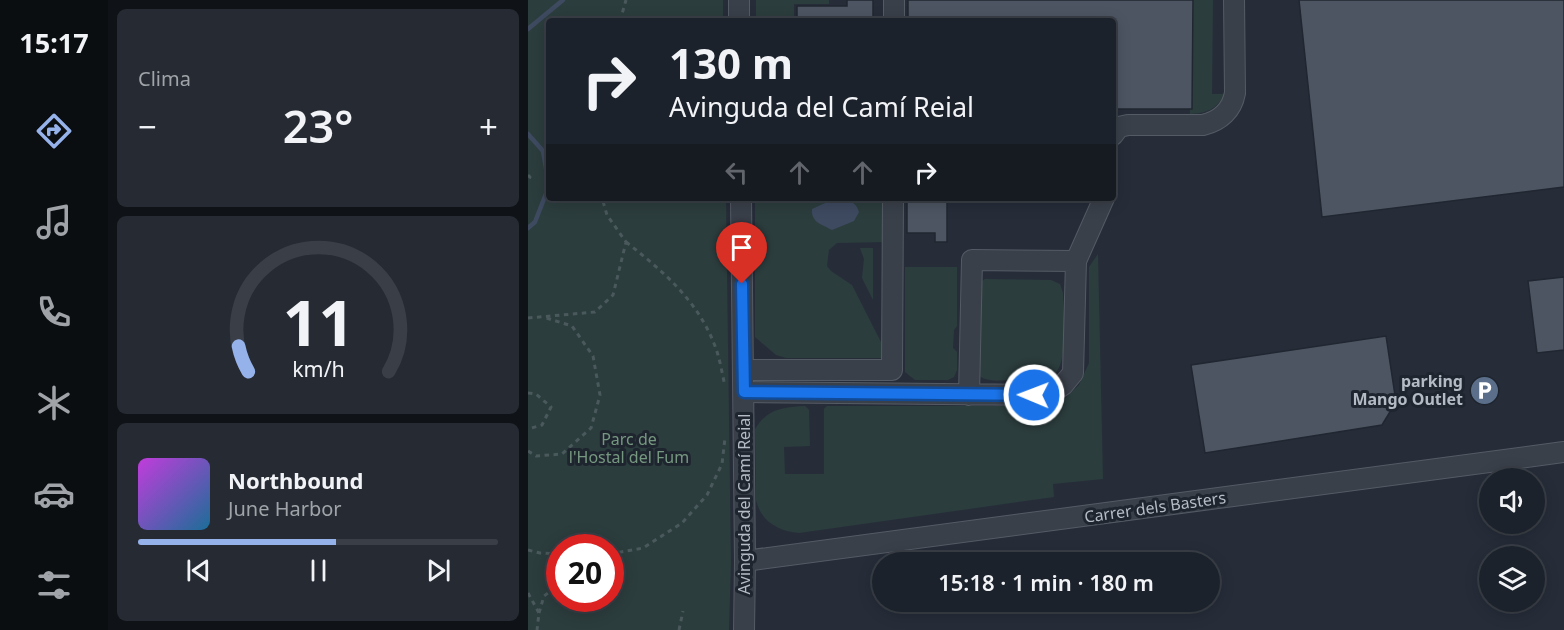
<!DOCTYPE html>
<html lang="es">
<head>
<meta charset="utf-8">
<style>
	body { margin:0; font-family:"Noto Sans",sans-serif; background:#252a33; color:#f1f3f6; height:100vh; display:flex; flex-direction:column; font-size:22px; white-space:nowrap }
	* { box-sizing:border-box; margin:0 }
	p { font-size:20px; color:#a0a4a9 }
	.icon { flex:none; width:33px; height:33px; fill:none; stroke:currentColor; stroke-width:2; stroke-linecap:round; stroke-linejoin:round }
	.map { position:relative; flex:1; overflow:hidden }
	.drawer { display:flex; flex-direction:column; gap:9px; padding:9px; background:#0f1318; width:420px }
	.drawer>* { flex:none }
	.top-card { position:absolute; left:18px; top:18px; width:570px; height:183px; border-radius:6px; box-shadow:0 3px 15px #0003,0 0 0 2px #3a3f47; background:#1c222b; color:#f1f3f6; overflow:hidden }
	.controls { position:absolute; left:951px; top:468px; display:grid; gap:12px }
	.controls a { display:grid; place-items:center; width:66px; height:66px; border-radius:50%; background:#1c222b; box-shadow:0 3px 15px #0003,0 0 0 2px #3a3f47; font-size:30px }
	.speed { position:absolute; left:18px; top:534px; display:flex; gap:12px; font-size:30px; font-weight:700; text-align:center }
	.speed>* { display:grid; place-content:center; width:78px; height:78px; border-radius:50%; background:#1c222b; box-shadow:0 3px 15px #0003,0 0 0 2px #3a3f47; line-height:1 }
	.speed .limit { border:9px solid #d22; background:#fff; color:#111 }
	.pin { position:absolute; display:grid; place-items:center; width:51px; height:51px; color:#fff; margin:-62px -26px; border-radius:50% 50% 50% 0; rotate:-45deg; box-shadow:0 0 6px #0007 }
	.pin .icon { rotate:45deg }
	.me { position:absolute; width:66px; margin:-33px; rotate:271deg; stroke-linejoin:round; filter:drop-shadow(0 0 4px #0008) }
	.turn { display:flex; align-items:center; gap:21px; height:126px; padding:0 24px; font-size:27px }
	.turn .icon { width:78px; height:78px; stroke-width:2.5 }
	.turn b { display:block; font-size:42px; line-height:51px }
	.lanes { display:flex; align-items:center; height:57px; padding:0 24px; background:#0003; justify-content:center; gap:30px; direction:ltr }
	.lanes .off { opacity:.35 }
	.big { font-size:45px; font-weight:600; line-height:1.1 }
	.drawer .card { flex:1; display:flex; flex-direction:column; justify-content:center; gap:9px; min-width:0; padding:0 21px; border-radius:9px; background:#252a33 }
	.drawer .dial { align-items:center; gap:0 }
	.dial svg { height:156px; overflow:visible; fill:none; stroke:#3a3f47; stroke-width:7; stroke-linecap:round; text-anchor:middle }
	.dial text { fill:#f1f3f6; stroke:none }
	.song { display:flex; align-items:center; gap:18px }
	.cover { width:72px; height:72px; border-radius:9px; background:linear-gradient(135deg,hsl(290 70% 55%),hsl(200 70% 35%)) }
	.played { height:6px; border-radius:3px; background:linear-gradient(90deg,#96b2ea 55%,#3a3f47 55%) }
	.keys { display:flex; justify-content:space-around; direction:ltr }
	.heat { display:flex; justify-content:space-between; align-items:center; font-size:33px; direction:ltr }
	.trip { position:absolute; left:344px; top:552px; width:348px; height:60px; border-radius:30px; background:#1c222b; box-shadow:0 3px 15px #0003,0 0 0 2px #3a3f47; font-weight:600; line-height:60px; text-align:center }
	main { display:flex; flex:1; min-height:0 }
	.tab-bar { display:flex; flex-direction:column; width:108px; justify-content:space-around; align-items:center; background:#0b0e11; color:#a0a4a9 }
	.tab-bar .icon { width:42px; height:42px }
	.tab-bar .active { color:#96b2ea }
	.tab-bar b { font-size:27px; color:#f1f3f6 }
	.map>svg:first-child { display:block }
	.green { fill:#2c3d3e; fill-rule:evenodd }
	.water { fill:#3e4a60 }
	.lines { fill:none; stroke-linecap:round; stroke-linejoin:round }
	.stream { stroke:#3e4a60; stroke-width:4.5 }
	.building { fill:#4d5563; stroke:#212731; stroke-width:1.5 }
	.minor-casing { stroke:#555b65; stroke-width:22 }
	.path { stroke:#4a595c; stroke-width:3; stroke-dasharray:4.5 4.5; stroke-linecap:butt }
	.minor { stroke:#3a404a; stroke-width:20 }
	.route-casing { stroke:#114b97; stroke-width:15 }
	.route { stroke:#1a73e8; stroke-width:10 }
	.labels { text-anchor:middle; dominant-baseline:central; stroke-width:6; stroke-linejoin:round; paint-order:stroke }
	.poi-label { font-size:16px; font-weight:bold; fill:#b5bbc5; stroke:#1f252f; text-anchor:end }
	.park-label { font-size:16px; fill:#769880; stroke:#1f252f }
	.street-label { font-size:16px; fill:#b5bbc5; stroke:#1f252f }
</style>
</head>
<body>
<main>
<nav class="tab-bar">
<b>15:17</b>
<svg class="icon active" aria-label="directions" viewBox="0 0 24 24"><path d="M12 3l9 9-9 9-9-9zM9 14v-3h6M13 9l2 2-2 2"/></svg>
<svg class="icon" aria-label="music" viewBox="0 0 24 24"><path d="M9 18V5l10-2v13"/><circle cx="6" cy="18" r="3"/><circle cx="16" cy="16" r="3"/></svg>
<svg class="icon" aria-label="phone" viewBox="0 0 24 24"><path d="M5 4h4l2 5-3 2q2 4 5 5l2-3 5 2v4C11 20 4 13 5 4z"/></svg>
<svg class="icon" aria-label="climate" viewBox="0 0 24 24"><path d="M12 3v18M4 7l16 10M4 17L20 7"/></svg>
<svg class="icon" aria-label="car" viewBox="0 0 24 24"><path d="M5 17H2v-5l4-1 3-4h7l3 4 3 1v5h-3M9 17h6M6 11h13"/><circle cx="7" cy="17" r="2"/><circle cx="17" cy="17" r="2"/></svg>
<svg class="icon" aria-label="filters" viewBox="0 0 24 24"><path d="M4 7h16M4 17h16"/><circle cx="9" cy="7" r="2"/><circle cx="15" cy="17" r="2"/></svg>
</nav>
<section class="drawer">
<div class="card"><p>Clima</p>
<div class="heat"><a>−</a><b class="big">23°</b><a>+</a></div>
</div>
<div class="card dial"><svg viewBox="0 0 100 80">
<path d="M14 69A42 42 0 1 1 86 69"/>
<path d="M14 69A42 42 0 0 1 9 56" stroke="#96b2ea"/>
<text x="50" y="56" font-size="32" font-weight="700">11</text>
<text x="50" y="72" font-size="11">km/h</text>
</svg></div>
<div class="card">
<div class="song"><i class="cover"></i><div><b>Northbound</b><p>June Harbor</p></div></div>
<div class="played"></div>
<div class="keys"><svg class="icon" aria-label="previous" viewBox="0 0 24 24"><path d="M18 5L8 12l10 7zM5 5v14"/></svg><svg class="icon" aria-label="pause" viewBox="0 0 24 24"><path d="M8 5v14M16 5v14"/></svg><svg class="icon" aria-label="next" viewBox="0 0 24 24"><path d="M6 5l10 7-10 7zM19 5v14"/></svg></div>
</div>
</section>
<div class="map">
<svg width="1036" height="630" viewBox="0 0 1036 630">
	<rect width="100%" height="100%" fill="#262d39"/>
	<g class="green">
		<path d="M0 0H195V21H21V198H198L203 563 201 630H0ZM32 548H82V598H32Z"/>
		<path d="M228 0H301V4H266V21H228Z"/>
		<path d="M662 0H685L684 94H696C689 110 678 113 662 114Z"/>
		<path d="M227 198H356V242L309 243 301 250 299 266 303 271 324 285 355 346 356 358H258L248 355 227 337Z"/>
		<path d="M332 248H345V300L334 278 336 259Z"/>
		<path d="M570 254 575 479 525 484 526 497 271 533C251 531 233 522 228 500L227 429C239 409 255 407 277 406L281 410 282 446 256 447 257 474H296V409L299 406H491L521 404 536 399 551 385 561 363V267Z"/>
		<path d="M377 267H429V326L426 330 425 348 429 352V370L426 377 420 380H387L377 372Z"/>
		<path d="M457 279 523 280 532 284 535 293C535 315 544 372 518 380 508 382 495 380 485 380 473 380 458 383 449 374L452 282Z"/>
	</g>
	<path class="water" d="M306 199C318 200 327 199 331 212L326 221 304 230C294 224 283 223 284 209Z"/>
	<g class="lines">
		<g class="stream">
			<path d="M0 29 35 0"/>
			<path d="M0 134 15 151 21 185"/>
			<path d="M0 228 7 222 21 186"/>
		</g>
	</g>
	<g class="building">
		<path d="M319 0H345V21H269V6H319Z"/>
		<path d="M380 0H665L664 109H585V21H380Z"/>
		<path d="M771 0H1036V187L794 217Z"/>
		<path d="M379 198H419V242H407V233H379Z"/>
		<path d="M1036 277V350L1009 353 1000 281Z"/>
		<path d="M858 336 868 402 854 425 677 453 663 365Z"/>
	</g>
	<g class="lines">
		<defs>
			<g id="minor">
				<path d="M211 0V21"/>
				<path d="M366 21V0"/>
				<path d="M585 135 591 127 600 125H675C692 121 704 110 707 93L706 0"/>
				<path d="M213 198 217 561 216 630"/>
				<path d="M548 261 576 198"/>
				<path d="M216 370H364L365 198"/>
				<path d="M216 392 506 395 523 393 535 385 545 373 548 261 444 260 441 395"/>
				<path d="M217 561 1036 452"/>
			</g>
		</defs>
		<use href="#minor" class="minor-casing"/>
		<g class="path">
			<path d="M92 21 98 0"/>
			<path d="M0 175 2 177 0 182"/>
			<path d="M98 242C135 271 170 301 187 346 192 359 194 373 197 386"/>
			<path d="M0 318 67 312 85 295 98 242 79 215 74 198"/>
			<path d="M0 393 8 394 23 407 14 425 0 429"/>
			<path d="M0 451 8 456 34 454 63 428 72 395 65 356 44 326 15 317"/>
			<path d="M0 550 12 553 32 554"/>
			<path d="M82 554 115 548 154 523 179 495 194 464 197 438"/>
			<path d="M0 593 11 613 9 630"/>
			<path d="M11 613 16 596 32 584"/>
			<path d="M151 630 155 611"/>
		</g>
		<use href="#minor" class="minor"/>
	</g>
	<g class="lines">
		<defs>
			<path id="route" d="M214 284 216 392 506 395"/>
		</defs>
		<use href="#route" class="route-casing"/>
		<use href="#route" class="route"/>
	</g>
	<defs>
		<symbol id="parking-disc" viewBox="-11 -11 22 22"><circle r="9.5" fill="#5c6f8a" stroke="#1f252f"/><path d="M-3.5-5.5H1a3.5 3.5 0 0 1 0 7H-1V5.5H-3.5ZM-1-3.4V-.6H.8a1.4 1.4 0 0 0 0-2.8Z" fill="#fff"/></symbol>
	</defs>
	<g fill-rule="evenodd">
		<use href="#parking-disc" x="940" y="374" width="33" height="33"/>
	</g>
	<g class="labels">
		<g class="poi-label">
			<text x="935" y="381">parking<tspan x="935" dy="18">Mango Outlet</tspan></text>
		</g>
		<g class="park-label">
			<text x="101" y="439">Parc de<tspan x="101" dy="18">l'Hostal del Fum</tspan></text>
		</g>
		<g class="street-label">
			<text transform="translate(216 504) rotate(-90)">Avinguda del Camí Reial</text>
			<text transform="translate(627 507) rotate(-8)">Carrer dels Basters</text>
		</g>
	</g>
</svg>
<div class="controls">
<a><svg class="icon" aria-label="sound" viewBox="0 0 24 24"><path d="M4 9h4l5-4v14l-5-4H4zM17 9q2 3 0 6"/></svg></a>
<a><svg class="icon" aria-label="layers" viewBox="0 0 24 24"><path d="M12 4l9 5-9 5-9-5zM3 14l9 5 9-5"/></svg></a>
</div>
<div class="speed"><div class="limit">20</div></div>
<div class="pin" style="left:214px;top:284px;background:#d93025"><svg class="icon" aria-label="arrive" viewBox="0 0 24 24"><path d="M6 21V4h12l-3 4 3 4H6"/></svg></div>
<svg class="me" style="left:506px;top:395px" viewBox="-20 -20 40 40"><circle r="17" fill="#1a73e8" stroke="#fff" stroke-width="3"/><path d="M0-11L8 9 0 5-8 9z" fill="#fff"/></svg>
<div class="trip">15:18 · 1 min · 180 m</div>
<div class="top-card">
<div class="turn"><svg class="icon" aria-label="right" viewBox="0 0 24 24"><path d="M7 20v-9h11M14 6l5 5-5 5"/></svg><div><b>130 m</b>Avinguda del Camí Reial</div></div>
<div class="lanes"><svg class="icon off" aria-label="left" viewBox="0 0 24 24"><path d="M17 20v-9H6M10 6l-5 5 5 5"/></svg><svg class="icon off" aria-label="ahead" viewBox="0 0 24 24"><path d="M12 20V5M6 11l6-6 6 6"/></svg><svg class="icon off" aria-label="ahead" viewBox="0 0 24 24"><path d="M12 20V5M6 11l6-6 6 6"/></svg><svg class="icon" aria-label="right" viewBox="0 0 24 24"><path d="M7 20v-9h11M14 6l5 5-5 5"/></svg></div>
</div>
</div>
</main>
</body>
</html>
